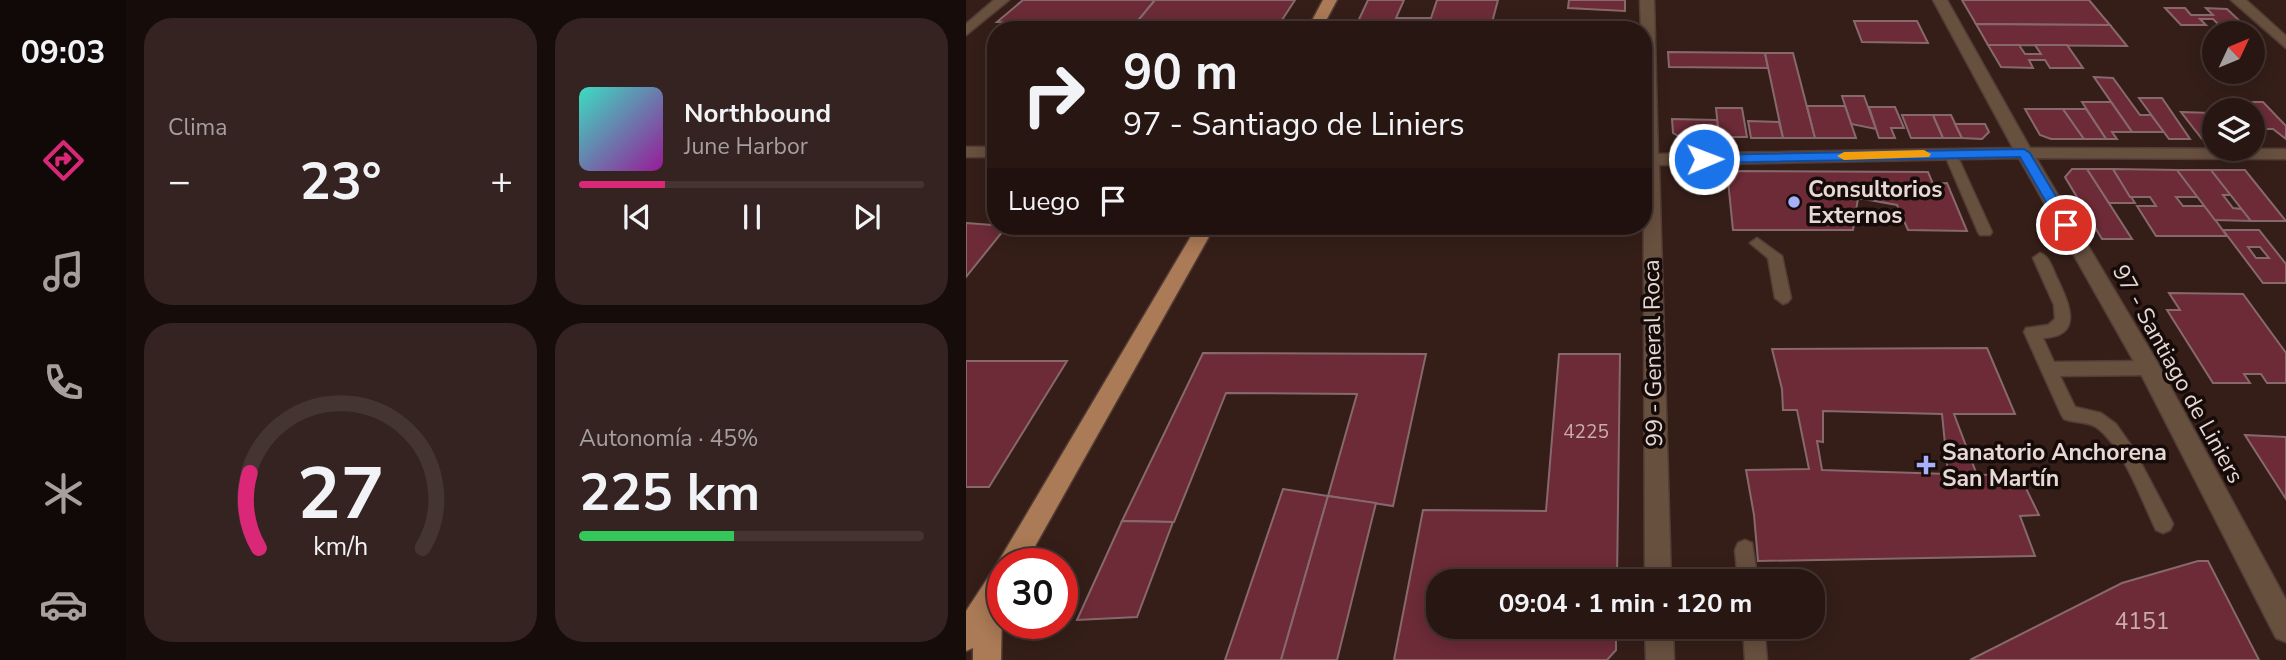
<!DOCTYPE html>
<html lang="es">
<head>
<meta charset="utf-8">
<style>
	body { margin:0; font-family:"Nunito Sans",sans-serif; background:#342320; color:#f1f3f6; height:100vh; display:flex; flex-direction:column; font-size:26px; white-space:nowrap }
	* { box-sizing:border-box; margin:0 }
	p { font-size:23px; color:#a59f9f }
	.icon { flex:none; width:38px; height:38px; fill:none; stroke:currentColor; stroke-width:2; stroke-linecap:round; stroke-linejoin:round }
	.map { position:relative; flex:1; overflow:hidden }
	.sheet { display:flex; flex-direction:column; gap:18px; padding:18px; background:#160c0a; width:840px }
	.sheet>* { flex:none }
	.guide { position:absolute; left:21px; top:21px; width:665px; height:214px; border-radius:28px; box-shadow:0 4px 18px #0003,0 0 0 2px #443532; background:#281612; color:#f1f3f6; overflow:hidden }
	.needle { width:46px; rotate:46deg }
	.controls { position:absolute; left:1236px; top:21px; display:grid; gap:14px }
	.controls a { display:grid; place-items:center; width:63px; height:63px; border-radius:50%; background:#281612; box-shadow:0 4px 18px #0003,0 0 0 2px #443532; font-size:35px }
	.speed { position:absolute; left:21px; top:548px; display:flex; gap:14px; font-size:35px; font-weight:700; text-align:center }
	.speed>* { display:grid; place-content:center; width:91px; height:91px; border-radius:50%; background:#281612; box-shadow:0 4px 18px #0003,0 0 0 2px #443532; line-height:1 }
	.speed .limit { border:10px solid #d22; background:#fff; color:#111 }
	.pin { position:absolute; display:grid; place-items:center; width:60px; height:60px; color:#fff; margin:-30px; border:4px solid #fff; border-radius:50%; box-shadow:0 2px 7px #0007 }
	.me { position:absolute; width:77px; margin:-38px; rotate:89deg; stroke-linejoin:round; filter:drop-shadow(0 0 5px #0008) }
	.turn { display:flex; align-items:center; gap:24px; height:147px; padding:0 21px; font-size:32px }
	.turn .icon { width:91px; height:91px; stroke-width:2.5 }
	.turn b { display:block; font-size:49px; line-height:60px }
	.then { display:flex; align-items:center; height:66px; padding:0 21px; background:#0003; gap:14px; font-size:26px }
	.big { font-size:52px; font-weight:700; line-height:1.1 }
	.sheet .widget { flex:1; display:flex; flex-direction:column; justify-content:center; gap:10px; min-width:0; padding:0 24px; border-radius:28px; background:#342320 }
	.sheet .dial { align-items:center; gap:0 }
	.dial svg { height:182px; overflow:visible; fill:none; stroke:#443532; stroke-width:7; stroke-linecap:round; text-anchor:middle }
	.dial text { fill:#f1f3f6; stroke:none }
	.song { display:flex; align-items:center; gap:21px }
	.cover { width:84px; height:84px; border-radius:10px; background:linear-gradient(135deg,hsl(170 70% 55%),hsl(300 70% 35%)) }
	.played { height:7px; border-radius:4px; background:linear-gradient(90deg,#db2777 25%,#443532 25%) }
	.keys { display:flex; justify-content:space-around; direction:ltr }
	.heat { display:flex; justify-content:space-between; align-items:center; font-size:38px; direction:ltr }
	.charge { height:10px; border-radius:5px; background:linear-gradient(90deg,#34c759 45%,#443532 0) }
	.sheet .tiles { flex:1; display:grid; gap:18px; grid-template-columns:repeat(2,1fr) }
	.trip { position:absolute; left:460px; top:569px; width:399px; height:70px; border-radius:28px; background:#281612; box-shadow:0 4px 18px #0003,0 0 0 2px #443532; font-weight:700; line-height:70px; text-align:center }
	main { display:flex; flex:1; min-height:0 }
	.menu { display:flex; flex-direction:column; width:126px; justify-content:space-around; align-items:center; background:#100907; color:#a59f9f }
	.menu .icon { width:49px; height:49px }
	.menu .on { color:#db2777 }
	.menu b { font-size:32px; color:#f1f3f6 }
	.map>svg:first-child { display:block }
	.building { fill:#6c2b37; stroke:#87696d; stroke-width:2; fill-rule:evenodd }
	.lines { fill:none; stroke-linecap:round; stroke-linejoin:round }
	.lane-casing { stroke:#523c36; stroke-width:3 }
	.street-casing { stroke:#523c36; stroke-width:3 }
	.primary-casing { stroke:#523c36; stroke-width:3 }
	.lane { fill:#68503f; fill-rule:evenodd }
	.street { fill:#68503f; fill-rule:evenodd }
	.primary { fill:#ab7a56; fill-rule:evenodd }
	.route { fill:#1a73e8; stroke:#114b97; stroke-width:2 }
	.slow { fill:#f59e0b }
	.poi-dot { fill:#a8b0fc; stroke:#150b09; stroke-width:2.5 }
	.labels { text-anchor:middle; dominant-baseline:central; stroke-width:7; stroke-linejoin:round; paint-order:stroke }
	.number-label { font-size:19px; fill:#c9adad }
	.poi-label { font-size:23px; font-weight:bold; fill:#e8d8d4; stroke:#150b09; text-anchor:start }
	.street-label { font-size:23px; fill:#e8d8d4; stroke:#150b09 }
	.near-number-label { font-size:23px; fill:#c9adad }
</style>
</head>
<body>
<main>
<nav class="menu">
<b>09:03</b>
<svg class="icon on" aria-label="directions" viewBox="0 0 24 24"><path d="M12 3l9 9-9 9-9-9zM9 14v-3h6M13 9l2 2-2 2"/></svg>
<svg class="icon" aria-label="music" viewBox="0 0 24 24"><path d="M9 18V5l10-2v13"/><circle cx="6" cy="18" r="3"/><circle cx="16" cy="16" r="3"/></svg>
<svg class="icon" aria-label="phone" viewBox="0 0 24 24"><path d="M5 4h4l2 5-3 2q2 4 5 5l2-3 5 2v4C11 20 4 13 5 4z"/></svg>
<svg class="icon" aria-label="climate" viewBox="0 0 24 24"><path d="M12 3v18M4 7l16 10M4 17L20 7"/></svg>
<svg class="icon" aria-label="car" viewBox="0 0 24 24"><path d="M5 17H2v-5l4-1 3-4h7l3 4 3 1v5h-3M9 17h6M6 11h13"/><circle cx="7" cy="17" r="2"/><circle cx="17" cy="17" r="2"/></svg>
</nav>
<section class="sheet">
<div class="tiles">
<div class="widget"><p>Clima</p>
<div class="heat"><a>−</a><b class="big">23°</b><a>+</a></div>
</div>
<div class="widget">
<div class="song"><i class="cover"></i><div><b>Northbound</b><p>June Harbor</p></div></div>
<div class="played"></div>
<div class="keys"><svg class="icon" aria-label="previous" viewBox="0 0 24 24"><path d="M18 5L8 12l10 7zM5 5v14"/></svg><svg class="icon" aria-label="pause" viewBox="0 0 24 24"><path d="M8 5v14M16 5v14"/></svg><svg class="icon" aria-label="next" viewBox="0 0 24 24"><path d="M6 5l10 7-10 7zM19 5v14"/></svg></div>
</div>
<div class="widget dial"><svg viewBox="0 0 100 80">
<path d="M14 69A42 42 0 1 1 86 69"/>
<path d="M14 69A42 42 0 0 1 10 36" stroke="#db2777"/>
<text x="50" y="56" font-size="32" font-weight="700">27</text>
<text x="50" y="72" font-size="11">km/h</text>
</svg></div>
<div class="widget"><p>Autonomía · 45%</p><b class="big">225 km</b><div class="charge"></div></div>
</div>
</section>
<div class="map">
<svg width="1320" height="660" viewBox="0 0 1320 660">
	<rect width="100%" height="100%" fill="#351e18"/>
	<g class="building">
		<path d="M57 0H189L170 23 31 22Z"/>
		<path d="M189 0H329L314 23H170Z"/>
		<path d="M402 0H438L430 18H465L471 0H532L524 30H388Z"/>
		<path d="M603 0H659V11L602 8Z"/>
		<path d="M996 0H1123L1144 25 1010 24Z"/>
		<path d="M1199 8H1219L1225 15H1247L1240 8 1261 9 1278 25H1253L1247 19H1234L1240 25H1215Z"/>
		<path d="M888 21H951L962 43 896 42Z"/>
		<path d="M240 23H314L310 30H235Z"/>
		<path d="M1010 24 1144 25 1161 46 1022 45Z"/>
		<path d="M1022 45H1053L1059 54H1075L1069 45H1101L1117 68H1084L1079 60H1063L1067 68 1035 67Z"/>
		<path d="M702 52 799 53 802 68 703 67Z"/>
		<path d="M799 53H827L849 138H817Z"/>
		<path d="M1128 77 1147 78 1174 115H1185L1198 132H1166Z"/>
		<path d="M876 96H898L910 129 885 124Z"/>
		<path d="M1173 98H1196L1224 139H1203Z"/>
		<path d="M1116 102H1145L1166 132H1146L1151 139H1140Z"/>
		<path d="M1266 102H1297L1320 126V139L1307 129H1290L1286 125V110H1273Z"/>
		<path d="M841 106H879L890 138H849Z"/>
		<path d="M903 107H929L938 128H925L929 138H913Z"/>
		<path d="M750 108H776L781 137H753Z"/>
		<path d="M1059 109H1097L1118 139H1085L1074 135Z"/>
		<path d="M1097 109H1120L1140 139H1118Z"/>
		<path d="M1215 112 1245 113 1248 139H1236Z"/>
		<path d="M936 115H967L977 138H945Z"/>
		<path d="M967 115H985L996 138H977Z"/>
		<path d="M706 119 751 120 753 137H714L707 133Z"/>
		<path d="M782 121 813 122 817 138H785Z"/>
		<path d="M989 124H1019L1023 132 1016 139 996 138Z"/>
		<path d="M1106 169H1121L1166 239H1136L1099 177Z"/>
		<path d="M1121 169H1147L1169 203H1143Z"/>
		<path d="M1147 169 1211 170 1232 197H1210L1217 206H1239L1261 236H1190L1171 206H1190L1184 197H1164Z"/>
		<path d="M1211 170H1245L1265 195H1257L1267 208 1276 209 1285 221 1249 220Z"/>
		<path d="M1245 170H1279L1320 221H1285Z"/>
		<path d="M761 171 962 172 967 184 981 183 1001 231 942 230 931 205 892 198 887 230H767Z"/>
		<path d="M0 223 41 226 0 277Z"/>
		<path d="M512 226H549L547 235H510Z"/>
		<path d="M1257 230H1293L1320 264V283H1297ZM1282 247H1294L1303 258H1290Z"/>
		<path d="M1203 293 1277 294 1320 353V383H1301L1295 374H1278L1284 383H1247L1201 310H1214Z"/>
		<path d="M1021 348 1049 414H988L1011 475 1053 474 1073 515 1054 516 1069 556 792 561 788 515 780 470 843 469 831 410H817L816 389 806 349ZM857 411 976 414 982 474 856 470 851 441 857 442Z"/>
		<path d="M237 353 460 354 427 506 362 496 391 394 260 393 208 522 156 521Z"/>
		<path d="M593 354H654L651 581H472V626H650V650L641 660H428L457 510 580 511Z"/>
		<path d="M0 361H101L23 487H0Z"/>
		<path d="M1279 435 1320 437V499Z"/>
		<path d="M317 489 362 496 315 660H259Z"/>
		<path d="M362 496 410 503 371 660H315Z"/>
		<path d="M156 521 207 522 171 617 111 620Z"/>
		<path d="M1232 561H1242L1293 660H1004L1156 583Z"/>
	</g>
	<g class="lines">
		<defs>
			<g id="lane">
				<path d="M984 149 990 153 1026 232 1024 235H1014L1012 232 978 153Z"/>
				<path d="M791 238 816 256 825 298 822 302 817 304 809 298 802 258 784 243Z"/>
				<path d="M1074 253C1084 256 1087 271 1092 280 1103 304 1118 336 1077 338L1088 362 1183 361 1189 363 1191 368 1189 373 1183 375 1094 376 1109 407 1135 413 1150 424 1167 448 1204 518 1207 524 1204 530 1197 533 1190 530C1176 501 1156 445 1130 427 1120 421 1108 423 1098 419L1095 414 1058 332 1060 328 1082 325 1089 319 1088 305 1067 258Z"/>
				<path d="M779 540 786 543 792 581H772L769 550 772 543Z"/>
				<path d="M777 626H798L801 660H779Z"/>
			</g>
			<g id="street">
				<path d="M28 0H43L0 35V24Z"/>
				<path d="M674 0H688L692 154 1047 148 967 0H981L1064 148 1320 149V159L1070 158 1191 362 1320 600V642L1310 638 1175 374 1053 158 693 165 705 581H679L677 30H675Z"/>
				<path d="M1265 0H1280L1320 36V48Z"/>
				<rect x="0" y="147" width="30" height="10"/>
				<path d="M679 626H707L708 660H680Z"/>
			</g>
			<g id="primary">
				<path d="M357 0H371L355 30H341Z"/>
				<path d="M231 226H249L59 564H37L35 660H7V648L0 651V611L31 564Z"/>
			</g>
		</defs>
		<use href="#lane" class="lane-casing"/>
		<use href="#street" class="street-casing"/>
		<use href="#primary" class="primary-casing"/>
		<use href="#lane" class="lane"/>
		<use href="#street" class="street"/>
		<use href="#primary" class="primary"/>
	</g>
	<path class="route" d="M1058 149 1064 153 1107 225 1105 228H1095L1054 157 738 163 732 159 738 155Z"/>
	<path class="slow" d="M958 150 965 154 963 157 878 160 871 156 878 152Z"/>
	<g class="poi-dot">
		<circle cx="828" cy="202" r="7"/>
		<path d="M956.5 454.5h7v7h7v7h-7v7h-7v-7h-7v-7h7z"/>
	</g>
	<g class="labels">
		<g class="number-label">
			<text x="620" y="432">4225</text>
		</g>
		<g class="poi-label">
			<text x="842" y="189">Consultorios<tspan x="842" dy="26">Externos</tspan></text>
			<text x="976" y="452">Sanatorio Anchorena<tspan x="976" dy="26">San Martín</tspan></text>
		</g>
		<g class="street-label">
			<text transform="translate(687 353) rotate(-91)">99 - General Roca</text>
			<text transform="translate(1212 374) rotate(61)">97 - Santiago de Liniers</text>
		</g>
		<g class="near-number-label">
			<text x="1176" y="621">4151</text>
		</g>
	</g>
</svg>
<div class="controls">
<a><svg class="needle" viewBox="-14 -14 28 28"><path d="M0-13l5 13h-10z" fill="#e53935"/><path d="M0 13l5-13h-10z" fill="#a59f9f"/></svg></a>
<a><svg class="icon" aria-label="layers" viewBox="0 0 24 24"><path d="M12 4l9 5-9 5-9-5zM3 14l9 5 9-5"/></svg></a>
</div>
<div class="speed"><div class="limit">30</div></div>
<div class="pin" style="left:1100px;top:225px;background:#d93025"><svg class="icon" aria-label="arrive" viewBox="0 0 24 24"><path d="M6 21V4h12l-3 4 3 4H6"/></svg></div>
<svg class="me" style="left:738px;top:159px" viewBox="-20 -20 40 40"><circle r="17" fill="#1a73e8" stroke="#fff" stroke-width="3"/><path d="M0-11L8 9 0 5-8 9z" fill="#fff"/></svg>
<div class="trip">09:04 · 1 min · 120 m</div>
<div class="guide">
<div class="turn"><svg class="icon" aria-label="right" viewBox="0 0 24 24"><path d="M7 20v-9h11M14 6l5 5-5 5"/></svg><div><b>90 m</b>97 - Santiago de Liniers</div></div>
<div class="then">Luego<svg class="icon" aria-label="arrive" viewBox="0 0 24 24"><path d="M6 21V4h12l-3 4 3 4H6"/></svg></div>
</div>
</div>
</main>
</body>
</html>
